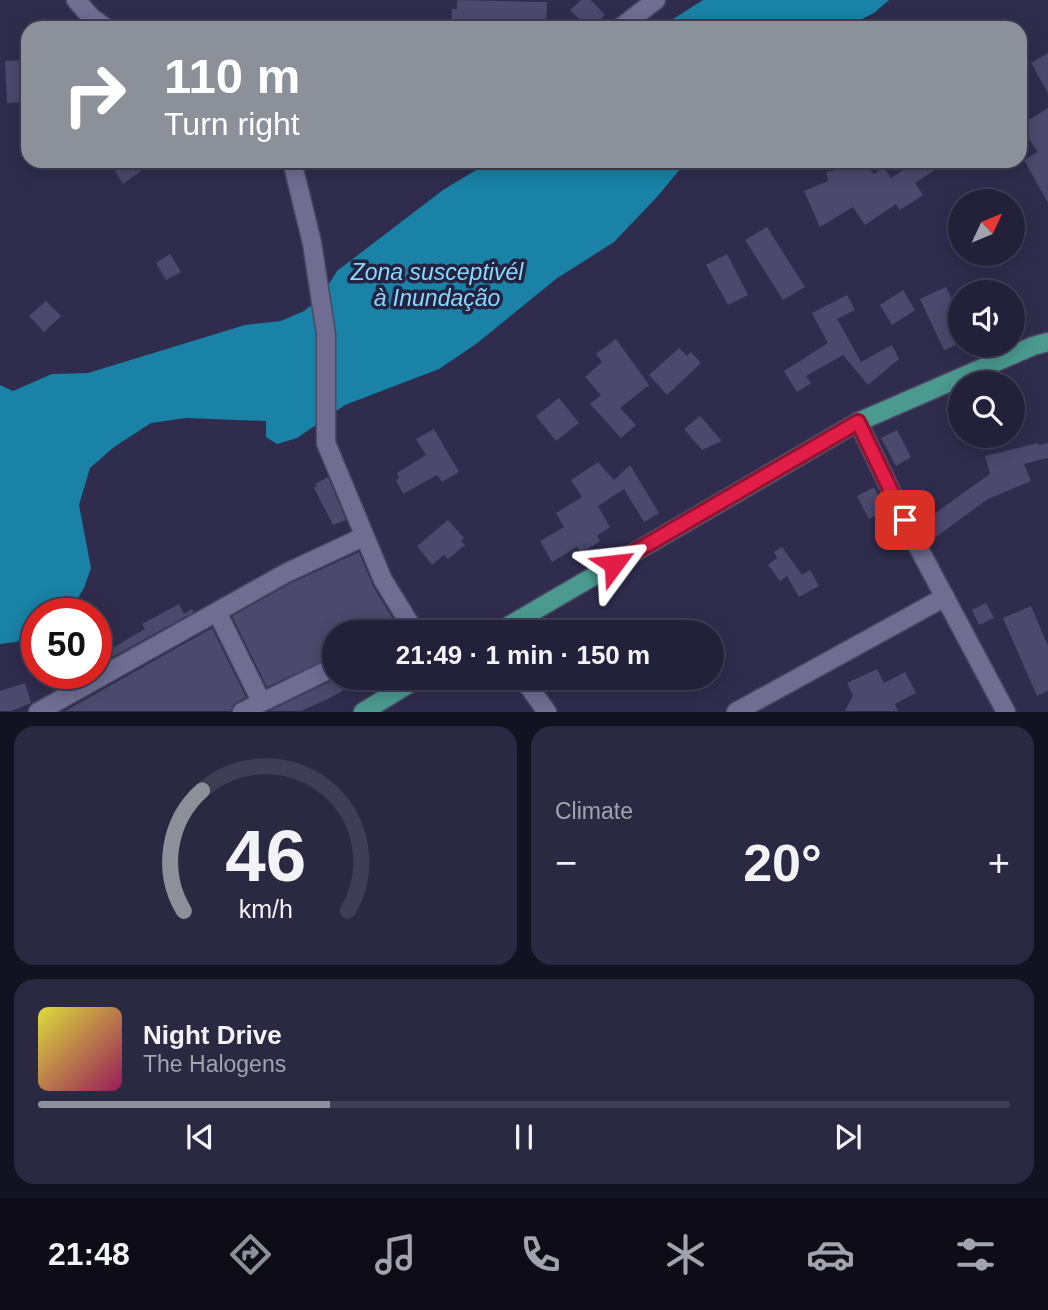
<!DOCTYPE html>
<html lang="en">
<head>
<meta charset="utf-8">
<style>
	body { margin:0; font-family:Helvetica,sans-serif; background:#2b2942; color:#f1f3f6; height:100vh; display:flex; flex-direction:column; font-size:26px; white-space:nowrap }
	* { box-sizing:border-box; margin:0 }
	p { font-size:23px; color:#a3a3af }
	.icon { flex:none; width:38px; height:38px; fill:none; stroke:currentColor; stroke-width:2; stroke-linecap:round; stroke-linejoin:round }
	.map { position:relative; height:712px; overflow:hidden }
	.drawer { display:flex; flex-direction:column; gap:14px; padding:14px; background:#131220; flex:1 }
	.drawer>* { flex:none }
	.banner { position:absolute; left:21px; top:21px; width:1006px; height:147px; border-radius:21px; box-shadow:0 4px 18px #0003,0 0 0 2px #403e54; background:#8c9099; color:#fff; overflow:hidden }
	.needle { width:46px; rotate:46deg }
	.controls { position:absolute; left:948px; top:189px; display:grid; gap:14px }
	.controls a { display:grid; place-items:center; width:77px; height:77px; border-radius:50%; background:#23213a; box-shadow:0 4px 18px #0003,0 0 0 2px #403e54; font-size:35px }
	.speed { position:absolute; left:21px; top:598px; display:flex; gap:14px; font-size:35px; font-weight:700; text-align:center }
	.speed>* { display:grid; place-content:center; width:91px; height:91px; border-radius:50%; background:#23213a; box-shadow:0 4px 18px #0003,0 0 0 2px #403e54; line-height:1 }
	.speed .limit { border:10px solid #d22; background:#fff; color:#111 }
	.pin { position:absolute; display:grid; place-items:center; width:60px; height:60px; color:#fff; margin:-30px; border-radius:14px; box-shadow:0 4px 10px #0006 }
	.me { position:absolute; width:77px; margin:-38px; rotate:60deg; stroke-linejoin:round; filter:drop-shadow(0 0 5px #0008) }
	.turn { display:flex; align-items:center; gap:24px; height:147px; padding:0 28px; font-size:32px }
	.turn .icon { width:91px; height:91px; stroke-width:2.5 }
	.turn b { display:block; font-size:49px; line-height:60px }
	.big { font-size:52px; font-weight:700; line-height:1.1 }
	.drawer .card { flex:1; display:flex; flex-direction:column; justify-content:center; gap:10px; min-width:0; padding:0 24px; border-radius:21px; background:#2b2942 }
	.drawer .dial { align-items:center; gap:0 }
	.dial svg { height:182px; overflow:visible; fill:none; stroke:#403e54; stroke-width:7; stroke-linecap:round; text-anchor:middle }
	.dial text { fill:#f1f3f6; stroke:none }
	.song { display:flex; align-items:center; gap:21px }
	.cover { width:84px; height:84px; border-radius:10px; background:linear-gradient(135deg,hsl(60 70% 55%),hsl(330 70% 35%)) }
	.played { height:7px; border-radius:4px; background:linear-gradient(90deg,#8c9099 30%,#403e54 30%) }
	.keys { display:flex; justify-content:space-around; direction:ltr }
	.heat { display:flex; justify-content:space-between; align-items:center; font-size:38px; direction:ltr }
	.drawer .tiles { flex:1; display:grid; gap:14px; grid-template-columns:1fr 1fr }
	.card:last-child { grid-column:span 2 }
	.trip { position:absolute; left:322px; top:620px; width:402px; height:70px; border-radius:35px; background:#23213a; box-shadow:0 4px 18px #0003,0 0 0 2px #403e54; font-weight:700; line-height:70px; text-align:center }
	.dock { display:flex; height:112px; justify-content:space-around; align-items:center; background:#0e0d17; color:#a3a3af }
	.dock .icon { width:49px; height:49px }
	.dock .active { color:#8c9099 }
	.dock b { font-size:32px; color:#f1f3f6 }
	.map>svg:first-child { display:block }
	.water { fill:#1982a6 }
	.building { fill:#4b496c }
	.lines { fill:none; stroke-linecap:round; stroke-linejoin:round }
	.minor-casing { stroke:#4c4865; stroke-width:21 }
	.major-casing { stroke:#4c4865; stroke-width:21 }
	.minor { stroke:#6f6d92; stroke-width:18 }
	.major { stroke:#4b9a8f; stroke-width:18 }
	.route-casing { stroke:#92132f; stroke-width:18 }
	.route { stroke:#e11d48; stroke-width:12 }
	.labels { text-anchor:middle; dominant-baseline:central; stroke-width:7; stroke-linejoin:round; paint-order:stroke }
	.water-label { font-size:23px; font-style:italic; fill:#86dafd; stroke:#252242 }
</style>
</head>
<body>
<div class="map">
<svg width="1048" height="712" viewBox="0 0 1048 712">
	<rect width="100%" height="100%" fill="#2f2c4d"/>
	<g class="water">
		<path d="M703 0H889L874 13 844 28H659Z"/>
		<path d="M491 161H687L656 198 614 242 556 279 476 344 439 369 345 405 297 438 277 444 266 437V421L186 418 151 423 114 447 90 468 79 505 91 568 84 588 68 614H37V631L16 642 0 644V385L13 391 52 374 88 373 245 325 281 321 304 311 320 298 337 271 443 190Z"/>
	</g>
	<g class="building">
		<path d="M457 0 547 2 546 28H451L452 9H457Z"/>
		<path d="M581 0H591L605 15 591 28H588L570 10Z"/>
		<path d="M1048 53V93L1031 63Z"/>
		<path d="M28 60V102L7 103 5 61Z"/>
		<path d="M1048 108V203L1024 160 1038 152 1023 131 1029 126 1025 122Z"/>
		<path d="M119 161H134L141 171 123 184 112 166Z"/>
		<path d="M917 161H949L915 183 923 195 900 210 896 204 865 225 853 207 820 227 804 191 828 181 826 172 864 164 874 174 884 167 891 178Z"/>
		<path d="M767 227 805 287 783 300 745 240Z"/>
		<path d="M170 254 181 272 166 280 156 263Z"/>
		<path d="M727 254 748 295 728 305 706 265Z"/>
		<path d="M946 287 961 318V343L944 350 920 299Z"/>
		<path d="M903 290 915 310 892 325 880 305Z"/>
		<path d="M847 295 855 310 837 319 861 362 892 345 899 359 868 385 843 355 806 376 811 383 797 392 784 371 828 343 812 313Z"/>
		<path d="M46 301 61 316 44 332 29 316Z"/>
		<path d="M616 339 649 385 620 408 636 425 621 438 590 404 601 395 585 377 602 362 596 354Z"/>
		<path d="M679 348 687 356 691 352 701 363 667 395 649 375Z"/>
		<path d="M559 398 579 423 556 441 536 416Z"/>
		<path d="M700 416 722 441 702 450 684 429Z"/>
		<path d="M434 429 459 472 442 482 437 475 403 494 396 480 399 478 397 473 426 455 416 439Z"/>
		<path d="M897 430 911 457 896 466 881 438Z"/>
		<path d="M1038 443 1039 445 1048 443V458L1024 464 1031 481 988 499 936 537 924 521 990 474 985 456Z"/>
		<path d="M598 462 614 480 630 465 659 513 644 522 624 489 598 506 610 527 597 536 600 541 581 554 577 547 552 562 540 541 564 527 556 513 582 497 571 480Z"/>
		<path d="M328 477 346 520 333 525 314 488 317 486 315 484Z"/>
		<path d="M874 487 886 511 869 519 857 496Z"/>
		<path d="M448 520 464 538 461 541 465 545 448 559 444 555 432 565 417 546Z"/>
		<path d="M782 547 802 575 810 570 819 586 799 597 787 576 780 581 768 565 777 558 774 552Z"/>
		<path d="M359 552 373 586 401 632H334V656L267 687 232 616 291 583Z"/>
		<path d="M986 603 994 618 979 625 972 610Z"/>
		<path d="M179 604 184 614 192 609 194 612 96 666V660L104 653 145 629 142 624Z"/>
		<path d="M1031 606 1048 646V691L1037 696 1003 618Z"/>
		<path d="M212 628 246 697 233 705 231 711H65Z"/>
		<path d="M877 669 884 683 905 672 916 693 895 704 898 711H845L853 695 847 683Z"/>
		<path d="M339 677 344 690 330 698 301 711H269Z"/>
		<path d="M25 683 31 703 11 711H0V691Z"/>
	</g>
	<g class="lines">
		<defs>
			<g id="minor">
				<path d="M76 0 91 17 106 28"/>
				<path d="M620 28 656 0"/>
				<path d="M292 161 312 243 326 334V443L383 580 415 632"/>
				<path d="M858 422 917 545 1006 712"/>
				<path d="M217 612 261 701"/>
				<path d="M522 677 547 712"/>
				<path d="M38 712 286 573 363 537"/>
				<path d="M242 712 334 667"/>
				<path d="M736 712 945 597"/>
			</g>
			<g id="major">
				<path d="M498 632 858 422 1033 346 1048 342"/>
				<path d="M363 712 420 677"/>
			</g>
		</defs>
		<use href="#minor" class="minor-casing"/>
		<use href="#major" class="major-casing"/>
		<use href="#minor" class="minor"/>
		<use href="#major" class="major"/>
	</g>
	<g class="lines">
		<defs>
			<path id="route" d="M614 564 858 422 905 520"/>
		</defs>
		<use href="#route" class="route-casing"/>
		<use href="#route" class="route"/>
	</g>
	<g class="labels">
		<g class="water-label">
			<text x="437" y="272">Zona susceptivél<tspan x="437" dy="26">à Inundação</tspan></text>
		</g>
	</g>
</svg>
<div class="controls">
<a><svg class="needle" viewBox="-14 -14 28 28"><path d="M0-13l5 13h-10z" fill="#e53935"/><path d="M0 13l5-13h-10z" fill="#a3a3af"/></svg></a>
<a><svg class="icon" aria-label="sound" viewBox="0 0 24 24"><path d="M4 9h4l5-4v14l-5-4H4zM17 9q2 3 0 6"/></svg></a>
<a><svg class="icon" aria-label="search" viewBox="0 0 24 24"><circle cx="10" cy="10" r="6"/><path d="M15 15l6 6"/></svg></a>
</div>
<div class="speed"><div class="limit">50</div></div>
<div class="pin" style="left:905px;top:520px;background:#d93025"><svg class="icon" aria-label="arrive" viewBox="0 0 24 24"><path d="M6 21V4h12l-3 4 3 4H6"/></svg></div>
<svg class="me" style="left:614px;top:564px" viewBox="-20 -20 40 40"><path d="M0-17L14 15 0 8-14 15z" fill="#e11d48" stroke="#fff" stroke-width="4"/></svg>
<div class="trip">21:49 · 1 min · 150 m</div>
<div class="banner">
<div class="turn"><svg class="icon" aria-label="right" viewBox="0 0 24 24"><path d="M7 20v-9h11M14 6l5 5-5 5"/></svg><div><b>110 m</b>Turn right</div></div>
</div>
</div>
<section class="drawer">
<div class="tiles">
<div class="card dial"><svg viewBox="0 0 100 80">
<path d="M14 69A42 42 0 1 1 86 69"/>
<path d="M14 69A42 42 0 0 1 22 16" stroke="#8c9099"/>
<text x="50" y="56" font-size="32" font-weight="700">46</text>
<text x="50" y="72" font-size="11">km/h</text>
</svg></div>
<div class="card"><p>Climate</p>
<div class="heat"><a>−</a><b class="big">20°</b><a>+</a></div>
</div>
<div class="card">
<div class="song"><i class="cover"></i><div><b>Night Drive</b><p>The Halogens</p></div></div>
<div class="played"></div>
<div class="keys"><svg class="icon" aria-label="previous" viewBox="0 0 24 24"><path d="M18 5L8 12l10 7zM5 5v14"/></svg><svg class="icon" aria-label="pause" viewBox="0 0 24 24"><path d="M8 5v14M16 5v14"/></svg><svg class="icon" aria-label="next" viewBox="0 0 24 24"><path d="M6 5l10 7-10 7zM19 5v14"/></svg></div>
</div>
</div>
</section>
<nav class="dock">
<b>21:48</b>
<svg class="icon active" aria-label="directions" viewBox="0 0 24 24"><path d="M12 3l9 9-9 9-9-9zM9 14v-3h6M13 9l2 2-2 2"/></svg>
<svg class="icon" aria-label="music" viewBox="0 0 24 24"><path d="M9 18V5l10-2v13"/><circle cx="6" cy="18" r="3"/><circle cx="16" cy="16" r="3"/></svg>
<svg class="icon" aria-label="phone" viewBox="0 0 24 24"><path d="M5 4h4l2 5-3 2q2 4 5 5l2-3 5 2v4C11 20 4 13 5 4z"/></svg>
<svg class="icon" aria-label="climate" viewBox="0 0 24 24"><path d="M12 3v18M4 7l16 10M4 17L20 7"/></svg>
<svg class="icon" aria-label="car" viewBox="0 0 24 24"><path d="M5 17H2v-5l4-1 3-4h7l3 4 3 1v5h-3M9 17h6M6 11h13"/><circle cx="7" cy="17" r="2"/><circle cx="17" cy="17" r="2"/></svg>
<svg class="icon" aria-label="filters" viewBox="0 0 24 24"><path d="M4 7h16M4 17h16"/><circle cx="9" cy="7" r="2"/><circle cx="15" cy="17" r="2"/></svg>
</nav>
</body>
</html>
